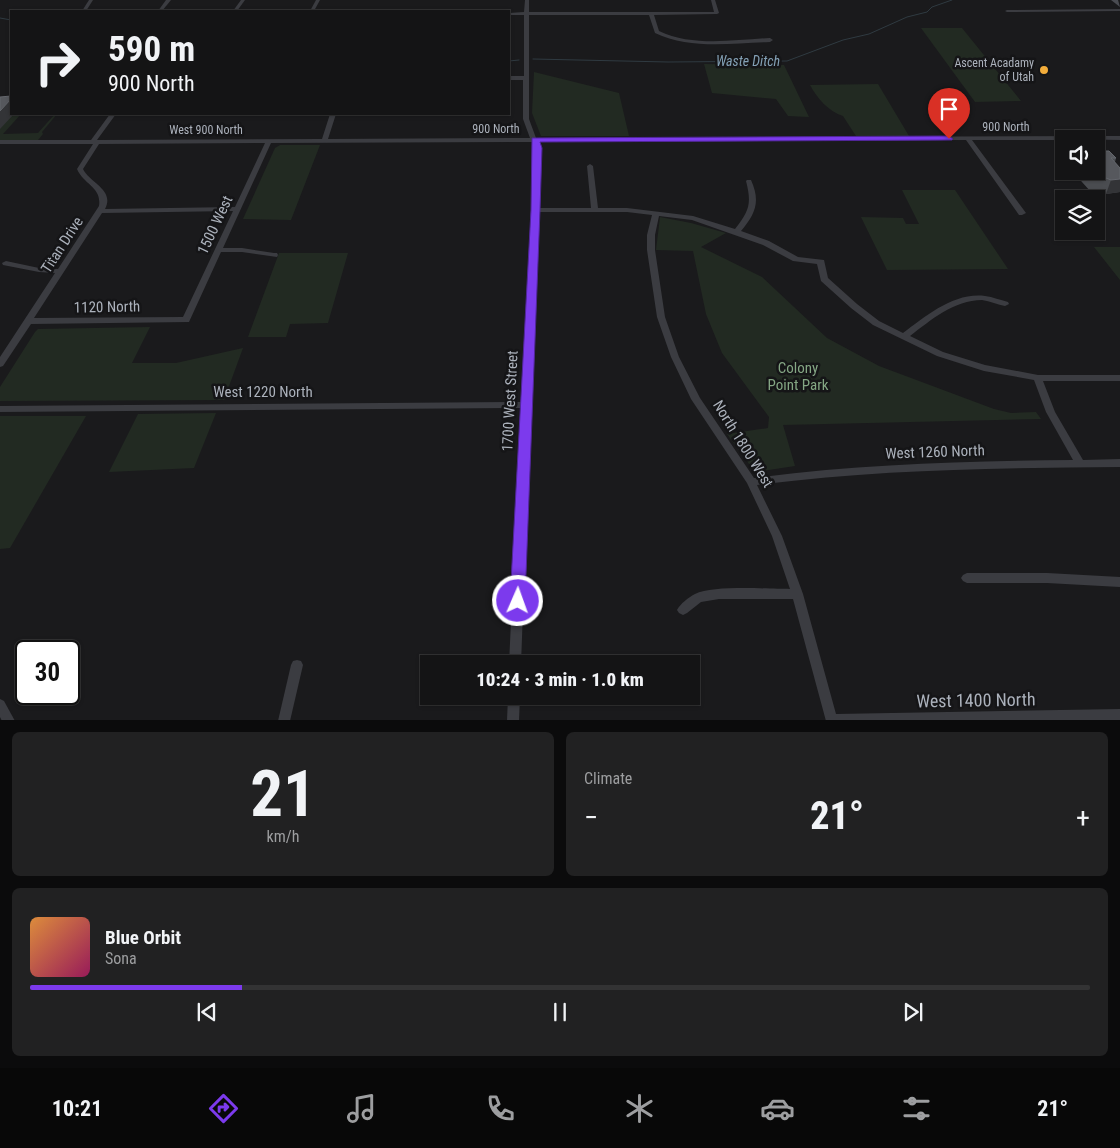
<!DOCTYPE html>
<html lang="en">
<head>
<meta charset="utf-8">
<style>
	body { margin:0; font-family:"Roboto Condensed",sans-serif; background:#212122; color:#f1f3f6; height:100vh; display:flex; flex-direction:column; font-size:19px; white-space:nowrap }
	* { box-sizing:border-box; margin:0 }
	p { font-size:16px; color:#9d9ea0 }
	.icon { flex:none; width:28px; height:28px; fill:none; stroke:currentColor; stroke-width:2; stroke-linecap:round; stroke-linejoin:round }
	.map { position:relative; height:720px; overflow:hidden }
	.drawer { display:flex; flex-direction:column; gap:12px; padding:12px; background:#0b0b0c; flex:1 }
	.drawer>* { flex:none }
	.guide { position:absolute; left:10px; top:10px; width:500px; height:105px; border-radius:0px; box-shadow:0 1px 4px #0004,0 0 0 1px #333334; background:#141415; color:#f1f3f6; overflow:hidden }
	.fabs { position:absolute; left:1055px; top:130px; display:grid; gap:10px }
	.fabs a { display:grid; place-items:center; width:50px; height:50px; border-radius:0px; background:#141415; box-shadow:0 1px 4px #0004,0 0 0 1px #333334; font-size:25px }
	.speed { position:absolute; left:15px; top:640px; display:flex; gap:10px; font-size:25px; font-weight:700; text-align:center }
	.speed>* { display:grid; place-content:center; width:65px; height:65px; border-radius:50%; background:#141415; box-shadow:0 1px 4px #0004,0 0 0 1px #333334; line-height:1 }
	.speed .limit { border:2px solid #111; border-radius:8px; background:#fff; color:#111 }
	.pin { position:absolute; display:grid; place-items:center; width:42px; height:42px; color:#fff; margin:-51px -21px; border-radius:50% 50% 50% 0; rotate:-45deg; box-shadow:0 0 5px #0007 }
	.pin .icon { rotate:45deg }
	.me { position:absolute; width:55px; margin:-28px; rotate:2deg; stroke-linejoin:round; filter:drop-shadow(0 0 4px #0008) }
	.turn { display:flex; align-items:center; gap:18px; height:105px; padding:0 15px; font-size:22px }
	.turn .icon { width:65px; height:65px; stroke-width:2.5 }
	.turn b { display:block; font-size:35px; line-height:42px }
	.big { font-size:38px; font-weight:800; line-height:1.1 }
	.drawer .card { flex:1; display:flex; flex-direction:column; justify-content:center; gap:8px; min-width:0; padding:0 18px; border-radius:8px; background:#212122 }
	.drawer .dial { align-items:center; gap:0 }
	.dial b { font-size:65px; line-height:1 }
	.song { display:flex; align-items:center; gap:15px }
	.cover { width:60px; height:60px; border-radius:8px; background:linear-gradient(135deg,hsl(30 70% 55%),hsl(330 70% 35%)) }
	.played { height:5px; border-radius:2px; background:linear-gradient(90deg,#7c3aed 20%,#333334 20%) }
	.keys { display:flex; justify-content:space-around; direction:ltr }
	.heat { display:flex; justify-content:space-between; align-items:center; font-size:28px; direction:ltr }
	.drawer .tiles { flex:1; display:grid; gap:12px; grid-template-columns:1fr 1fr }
	.card:last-child { grid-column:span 2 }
	.trip { position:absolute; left:420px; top:655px; width:280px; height:50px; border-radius:0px; background:#141415; box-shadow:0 1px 4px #0004,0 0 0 1px #333334; font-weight:800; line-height:50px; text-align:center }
	.menu { display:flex; height:80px; justify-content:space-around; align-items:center; background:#080808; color:#9d9ea0 }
	.menu .icon { width:35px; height:35px }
	.menu .selected { color:#7c3aed }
	.menu b { font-size:22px; color:#f1f3f6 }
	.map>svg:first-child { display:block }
	.green { fill:#222a22 }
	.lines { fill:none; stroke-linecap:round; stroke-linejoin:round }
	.stream { stroke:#2f3a41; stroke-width:1 }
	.minor { fill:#3b3c41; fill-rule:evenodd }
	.secondary { fill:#494b51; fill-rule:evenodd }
	.wall { fill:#4b4d51 }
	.shaded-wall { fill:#333437 }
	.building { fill:#56585d; stroke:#63666c }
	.route { fill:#7c3aed; stroke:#51269a }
	.poi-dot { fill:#f3ad3b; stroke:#151517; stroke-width:2 }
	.labels { text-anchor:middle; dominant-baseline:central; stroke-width:5; stroke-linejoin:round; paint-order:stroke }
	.far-poi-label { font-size:12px; fill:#acb2bc; stroke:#151517; text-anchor:end }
	.far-street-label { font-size:12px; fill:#acb2bc; stroke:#151517 }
	.far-water-label { font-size:14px; font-style:italic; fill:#84a1b6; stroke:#151517 }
	.street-label { font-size:15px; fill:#acb2bc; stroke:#151517 }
	.park-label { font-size:15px; fill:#84a684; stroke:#151517 }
	.near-street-label { font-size:18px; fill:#acb2bc; stroke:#151517 }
</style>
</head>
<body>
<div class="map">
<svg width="1120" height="721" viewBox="0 0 1120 721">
	<rect width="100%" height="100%" fill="#1a1a1c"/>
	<g class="green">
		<path d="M921 28H962L1021 101 975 102Z"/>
		<path d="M704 64 784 65 809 117 788 116 776 99 712 93Z"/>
		<path d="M534 72 619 93 629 136H541L532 113Z"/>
		<path d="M878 84 909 136H856L843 116C829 112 817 98 810 85Z"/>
		<path d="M0 107 11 114H21L3 134 38 133 55 114H57L42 132 43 134 38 140 0 141Z"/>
		<path d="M280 145H320L291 220 243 219 275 148Z"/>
		<path d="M902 190H955L1008 269 887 270 861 217 903 218 906 224H919Z"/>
		<path d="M660 217 691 223 726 233 701 247 762 277 827 338 879 366 994 409 1011 413 1036 412 1041 419 783 425 795 466 755 472 727 434 768 428 769 417 722 353 706 314 693 251 656 250Z"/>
		<path d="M1094 247H1120V280Z"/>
		<path d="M279 253H348L328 323 290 324 286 337H248Z"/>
		<path d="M150 327 132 363H176L243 348 224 400 0 401V387L35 332 38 329Z"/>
		<path d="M216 413 194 468 109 472 138 414Z"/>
		<path d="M0 416H86L10 548 0 549Z"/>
	</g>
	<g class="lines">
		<g class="stream">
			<path d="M0 18 11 20"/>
			<path d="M533 59 668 62 787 61 843 40 869 34 907 17 927 12 932 7 952 0"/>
			<path d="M509 61 519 60"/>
		</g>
		<g class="minor">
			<path d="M89 0H93L86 11H82Z"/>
			<path d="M166 0H171L162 11H158Z"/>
			<path d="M241 0H245L237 11H233Z"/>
			<path d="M316 0H320L314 11H310Z"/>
			<path d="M525 0H529V12H714L711 0H715L719 13 717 14 654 15 659 31C692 47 734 40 770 38L773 40 770 42C733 43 690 50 655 33L649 15H529V119L536 138 1120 136V140L1064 139V140H972L1026 213 1022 215H1019L966 140 538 142 540 148 538 208H591L587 166 590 164 593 166 598 208H627L693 216 735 229C749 211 752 204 746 181L747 180H751C761 202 755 214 741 231L769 241 798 257 824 260 828 278 857 304 879 321 903 333C926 316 954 292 985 296 993 297 1000 300 1008 302L1009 304 1005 306C998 305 990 301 982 300 954 300 931 320 910 336L943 352 985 365 1038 375H1120V381H1043L1055 412 1083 460 1120 459V467C999 468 878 469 757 485L782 536 803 594 836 714 1120 709V721H826L793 599H719L701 602 687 613 683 615 679 613 677 610C680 604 689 597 695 594 713 585 767 589 790 589L772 536 747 483 691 399 671 357 657 317 647 250V235L652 215 627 212H538L521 664H509L521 408 0 412V406L522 402 534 148 532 142 271 143 223 248H242L274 253H277L278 255 277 257 242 252H221L189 322 31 324 3 366 0 367V357L55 273 39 272 3 265 2 263 6 261 39 268 58 269 99 206C102 187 84 185 77 169L93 144H0V140H91L110 114H116L97 140 322 139 330 114H336L328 139 530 138 523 119V80H509V76H524V15H509V13L524 12ZM265 143 235 207 105 209C115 190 90 183 83 169L99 144ZM233 211 183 317 34 318 102 213ZM659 216 692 220 763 245 793 261 817 264 821 281 851 308 873 325 937 356 984 371 1034 380 1046 412 1073 460C966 461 860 464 754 478L700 398 679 357 665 317 655 250V235Z"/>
			<path d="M1120 9V11L1007 12 1005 11 1007 10Z"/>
			<path d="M967 573H1047L1120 577V587L1047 583H967L963 581 961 578 963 575Z"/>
			<path d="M297 660 301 661 303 665 290 721H278L291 665 293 661Z"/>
			<path d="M508 696H520L519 721H507Z"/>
			<path d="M0 699 4 701 15 721H2L0 717Z"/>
		</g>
		<path class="secondary" d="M1111 0H1118L1120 7Z"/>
	</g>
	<g class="wall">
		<path d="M1104 151 1116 158 1115 162 1120 168V192L1106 194 1100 191 1091 192 1073 172H1068V171H1096Z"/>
		<path d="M1064 155V167L1062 165 1063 161 1062 159Z"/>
	</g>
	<g class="shaded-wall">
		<path d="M11 99V114H14L0 129V111Z"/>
		<path d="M1120 179V192L1106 194 1111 180Z"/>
	</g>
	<g class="building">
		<path d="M11 96V99L0 111V97Z"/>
		<path d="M1096 146H1099L1104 151H1109L1116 158H1111L1120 168V179L1111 180 1106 178H1096L1090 171H1096Z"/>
	</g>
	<path class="route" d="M949 136 953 139 952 140 540 142 542 148 540 210 525 601 523 605 518 607 512 605 510 601 531 210 532 138Z"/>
	<circle class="poi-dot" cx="1044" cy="70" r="5"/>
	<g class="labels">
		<g class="far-poi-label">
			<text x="1034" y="63">Ascent Acadamy<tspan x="1034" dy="14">of Utah</tspan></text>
		</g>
		<g class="far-street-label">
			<text x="1006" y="127">900 North</text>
			<text x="496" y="129">900 North</text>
			<text x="206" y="130">West 900 North</text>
		</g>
		<g class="far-water-label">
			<text x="748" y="61">Waste Ditch</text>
		</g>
		<g class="street-label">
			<text transform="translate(215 225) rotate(-65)">1500 West</text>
			<text transform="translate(62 245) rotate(-57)">Titan Drive</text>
			<text transform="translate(107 307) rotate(-1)">1120 North</text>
			<text x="263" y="392">West 1220 North</text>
			<text transform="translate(510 401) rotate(-87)">1700 West Street</text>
			<text transform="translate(743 444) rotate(58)">North 1800 West</text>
			<text transform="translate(935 452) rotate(-2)">West 1260 North</text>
		</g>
		<g class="park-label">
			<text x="798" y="368">Colony<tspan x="798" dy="17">Point Park</tspan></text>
		</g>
		<g class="near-street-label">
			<text transform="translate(976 700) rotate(-1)">West 1400 North</text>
		</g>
	</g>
</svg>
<div class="fabs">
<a><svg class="icon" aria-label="sound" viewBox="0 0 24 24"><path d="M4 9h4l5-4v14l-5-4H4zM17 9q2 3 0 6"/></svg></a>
<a><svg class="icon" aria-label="layers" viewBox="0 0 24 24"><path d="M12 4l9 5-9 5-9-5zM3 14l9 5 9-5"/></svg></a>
</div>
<div class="speed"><div class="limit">30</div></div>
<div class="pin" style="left:949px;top:139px;background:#d93025"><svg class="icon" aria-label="arrive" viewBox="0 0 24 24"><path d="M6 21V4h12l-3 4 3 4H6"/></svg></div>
<svg class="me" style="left:518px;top:601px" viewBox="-20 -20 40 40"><circle r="17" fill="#7c3aed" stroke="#fff" stroke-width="3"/><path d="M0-11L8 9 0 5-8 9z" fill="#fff"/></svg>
<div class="trip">10:24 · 3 min · 1.0 km</div>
<div class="guide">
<div class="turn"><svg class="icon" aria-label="right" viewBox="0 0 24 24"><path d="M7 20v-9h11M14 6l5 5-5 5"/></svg><div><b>590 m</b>900 North</div></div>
</div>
</div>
<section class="drawer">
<div class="tiles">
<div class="card dial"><b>21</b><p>km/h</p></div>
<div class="card"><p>Climate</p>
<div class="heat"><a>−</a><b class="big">21°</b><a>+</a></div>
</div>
<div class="card">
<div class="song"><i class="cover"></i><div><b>Blue Orbit</b><p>Sona</p></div></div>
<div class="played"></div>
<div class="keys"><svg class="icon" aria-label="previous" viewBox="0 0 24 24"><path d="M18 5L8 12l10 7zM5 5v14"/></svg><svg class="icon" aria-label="pause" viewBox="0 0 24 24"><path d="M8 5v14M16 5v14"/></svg><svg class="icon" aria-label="next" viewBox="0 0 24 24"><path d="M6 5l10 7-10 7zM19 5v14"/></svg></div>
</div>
</div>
</section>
<nav class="menu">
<b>10:21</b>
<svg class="icon selected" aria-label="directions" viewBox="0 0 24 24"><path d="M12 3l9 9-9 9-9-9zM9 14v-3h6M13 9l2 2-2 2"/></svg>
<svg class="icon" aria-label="music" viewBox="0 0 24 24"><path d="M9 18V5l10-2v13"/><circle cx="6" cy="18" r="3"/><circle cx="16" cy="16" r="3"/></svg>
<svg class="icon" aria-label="phone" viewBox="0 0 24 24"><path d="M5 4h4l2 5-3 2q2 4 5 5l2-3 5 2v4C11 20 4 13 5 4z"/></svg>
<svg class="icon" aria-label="climate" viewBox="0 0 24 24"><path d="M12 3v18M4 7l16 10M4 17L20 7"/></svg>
<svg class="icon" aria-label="car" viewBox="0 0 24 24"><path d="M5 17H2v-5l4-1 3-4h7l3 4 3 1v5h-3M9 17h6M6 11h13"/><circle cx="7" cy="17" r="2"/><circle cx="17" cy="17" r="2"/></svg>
<svg class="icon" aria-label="filters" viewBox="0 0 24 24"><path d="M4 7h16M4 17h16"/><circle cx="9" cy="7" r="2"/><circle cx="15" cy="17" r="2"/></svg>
<b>21°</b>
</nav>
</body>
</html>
